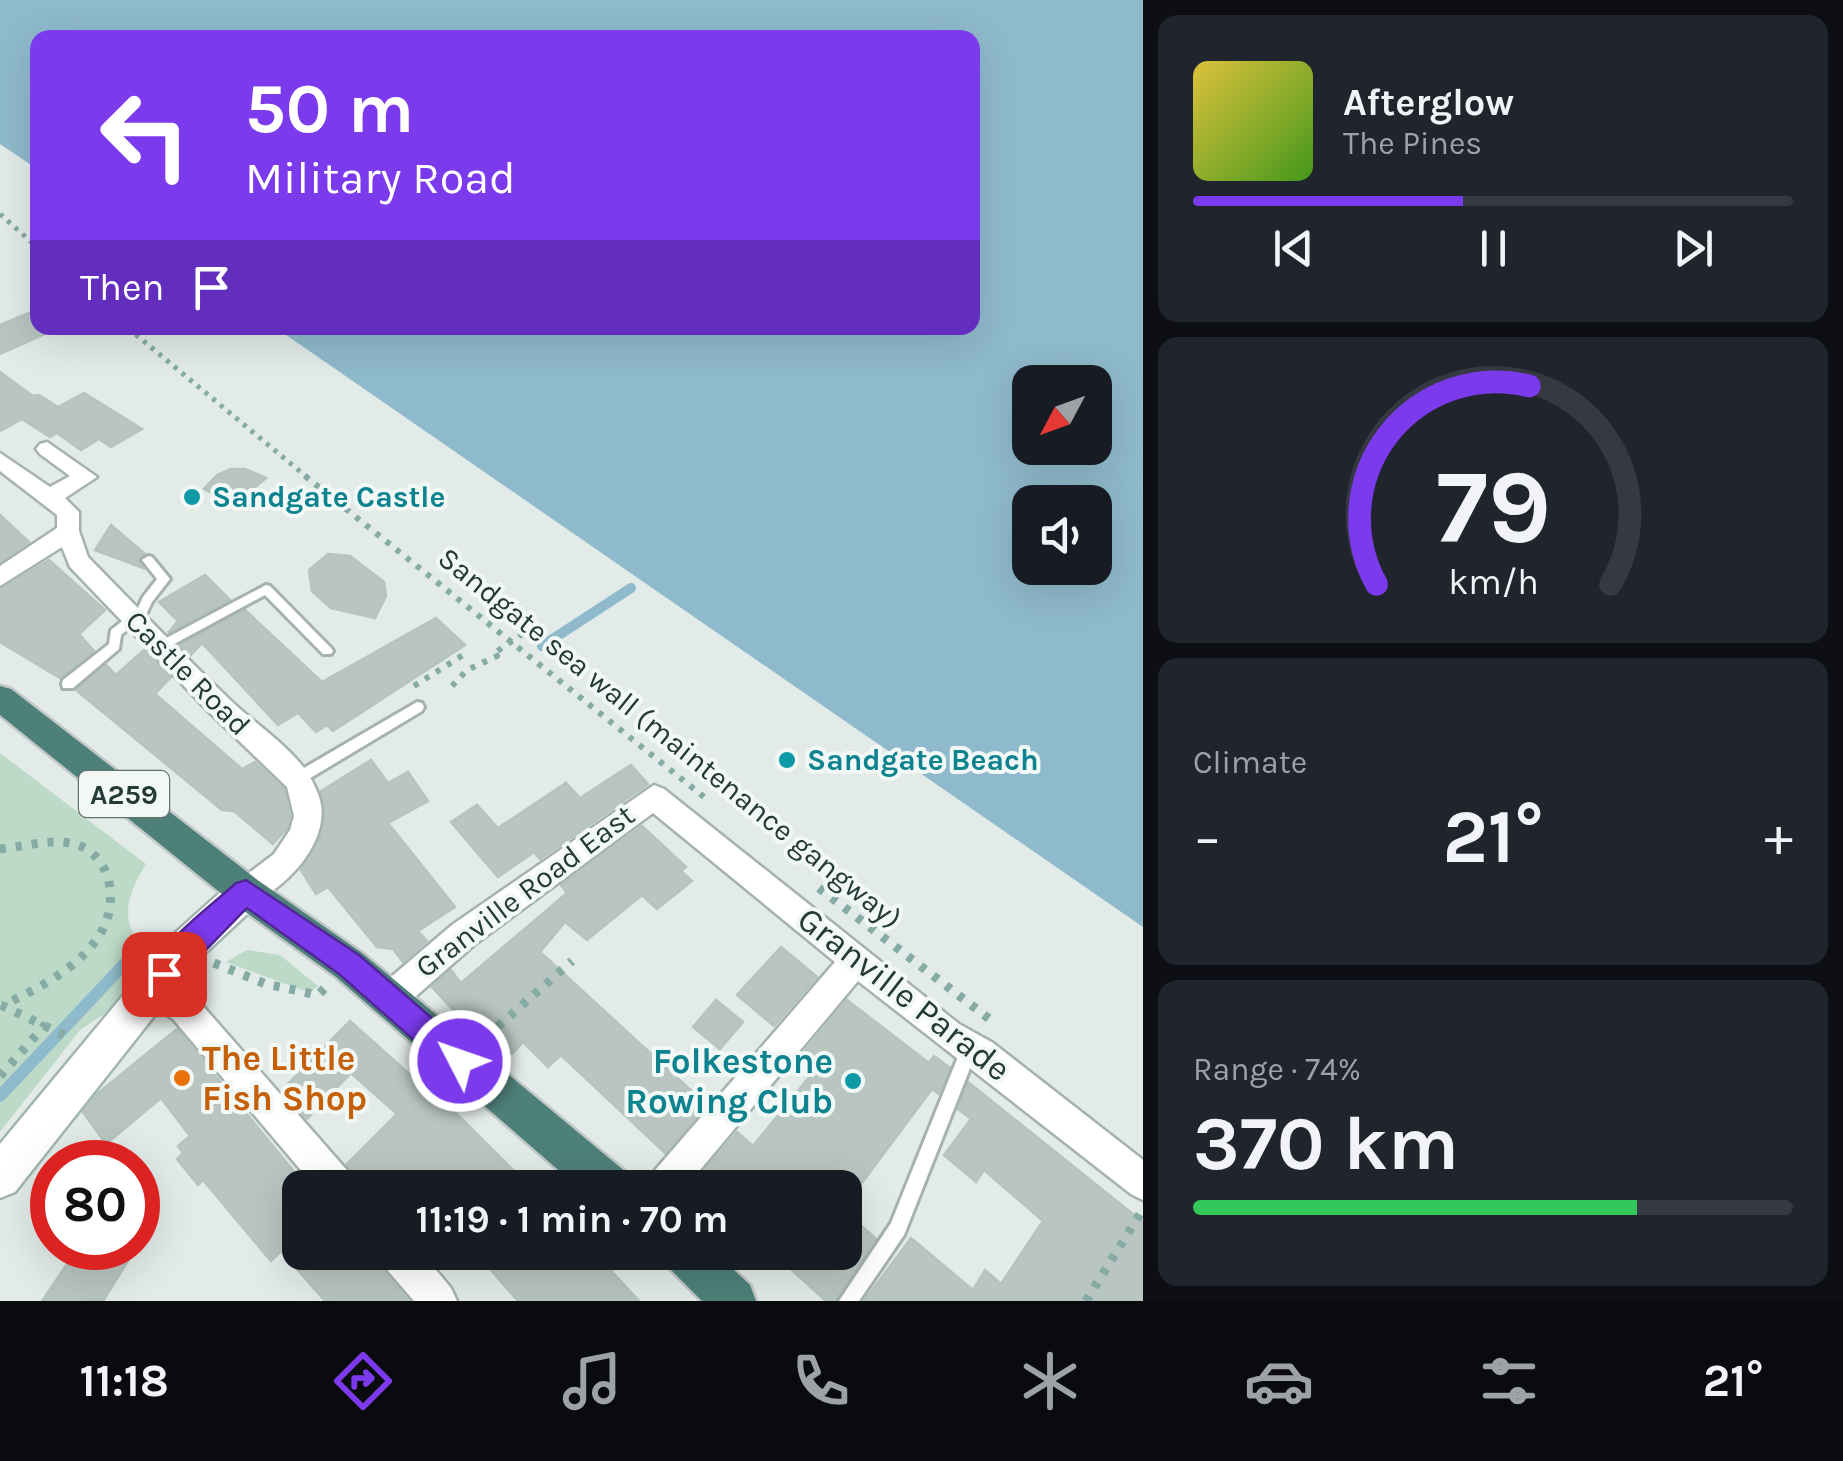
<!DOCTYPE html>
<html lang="en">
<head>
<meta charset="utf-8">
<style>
	body { margin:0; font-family:Karla,sans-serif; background:#20242c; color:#f1f3f6; height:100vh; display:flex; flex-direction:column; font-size:38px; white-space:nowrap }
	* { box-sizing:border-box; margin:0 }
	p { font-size:32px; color:#9ea1a6 }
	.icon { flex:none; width:55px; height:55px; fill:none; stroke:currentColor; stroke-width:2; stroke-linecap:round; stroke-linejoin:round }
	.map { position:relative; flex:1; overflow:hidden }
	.sheet { display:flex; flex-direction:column; gap:15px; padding:15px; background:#0d0f14; width:700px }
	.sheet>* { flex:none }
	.banner { position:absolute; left:30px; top:30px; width:950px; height:305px; border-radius:20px; box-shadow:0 10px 40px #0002; background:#7c3aed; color:#fff; overflow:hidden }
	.needle { width:65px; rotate:229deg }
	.tools { position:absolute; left:1012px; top:365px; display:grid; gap:20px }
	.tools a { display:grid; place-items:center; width:100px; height:100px; border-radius:20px; background:#171b24; box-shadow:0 10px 40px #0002; font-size:50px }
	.speed { position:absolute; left:30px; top:1140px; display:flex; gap:20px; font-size:50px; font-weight:700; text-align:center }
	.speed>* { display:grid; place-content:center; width:130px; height:130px; border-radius:50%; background:#171b24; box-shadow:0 10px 40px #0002; line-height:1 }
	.speed .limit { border:15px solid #d22; background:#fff; color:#111 }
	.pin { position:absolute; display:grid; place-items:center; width:85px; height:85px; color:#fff; margin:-42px; border-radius:20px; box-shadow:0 5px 15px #0006 }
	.me { position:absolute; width:110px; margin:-55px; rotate:311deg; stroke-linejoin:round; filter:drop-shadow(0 0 8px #0008) }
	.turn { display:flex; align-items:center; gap:35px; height:210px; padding:0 50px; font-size:45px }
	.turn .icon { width:130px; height:130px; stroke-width:2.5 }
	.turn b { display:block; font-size:70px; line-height:85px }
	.then { display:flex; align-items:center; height:95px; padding:0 50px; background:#0003; gap:20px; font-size:38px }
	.big { font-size:75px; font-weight:700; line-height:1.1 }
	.sheet .widget { flex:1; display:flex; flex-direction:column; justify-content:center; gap:15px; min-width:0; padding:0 35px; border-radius:20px; background:#20242c }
	.sheet .dial { align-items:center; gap:0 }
	.dial svg { height:260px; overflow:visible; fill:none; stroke:#363941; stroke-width:7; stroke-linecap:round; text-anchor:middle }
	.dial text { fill:#f1f3f6; stroke:none }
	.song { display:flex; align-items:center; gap:30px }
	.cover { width:120px; height:120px; border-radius:15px; background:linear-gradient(135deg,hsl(50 70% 55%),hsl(100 70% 35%)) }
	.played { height:10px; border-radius:5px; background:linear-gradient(90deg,#7c3aed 45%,#363941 45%) }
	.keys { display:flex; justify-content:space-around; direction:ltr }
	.heat { display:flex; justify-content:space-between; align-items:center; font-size:55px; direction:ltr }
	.charge { height:15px; border-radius:8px; background:linear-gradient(90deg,#34c759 74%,#363941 0) }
	.trip { position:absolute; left:282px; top:1170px; width:580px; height:100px; border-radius:20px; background:#171b24; box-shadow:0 10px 40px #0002; font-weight:700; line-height:100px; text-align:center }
	.tabs { display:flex; height:160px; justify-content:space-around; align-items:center; background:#090b0e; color:#9ea1a6 }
	.tabs .icon { width:70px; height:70px }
	.tabs .current { color:#7c3aed }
	.tabs b { font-size:45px; color:#f1f3f6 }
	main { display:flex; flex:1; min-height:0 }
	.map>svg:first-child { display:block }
	.green { fill:#bddac8 }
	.water { fill:#8fbacb; fill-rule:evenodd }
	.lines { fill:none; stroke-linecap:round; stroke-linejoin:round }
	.stream-far1 { stroke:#8fbacb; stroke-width:10 }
	.stream { stroke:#8fbacb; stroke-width:12 }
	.building { fill:#b8c5c1; stroke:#b5c4bf; stroke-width:2.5 }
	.service-casing { stroke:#a5b2af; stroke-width:6 }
	.minor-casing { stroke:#a5b2af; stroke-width:5 }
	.secondary-casing { stroke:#a2b5b1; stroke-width:5 }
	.trunk-casing { stroke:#c2c8c7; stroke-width:5 }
	.path-far2 { stroke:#85aba4; stroke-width:5; stroke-dasharray:4 6; stroke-linecap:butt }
	.path-far1 { stroke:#85aba4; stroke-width:6; stroke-dasharray:5 8; stroke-linecap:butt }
	.path { stroke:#85aba4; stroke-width:9; stroke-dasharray:6 10; stroke-linecap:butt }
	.service { fill:#fff; fill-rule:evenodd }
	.minor { fill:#fff; fill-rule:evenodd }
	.secondary { fill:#fff; fill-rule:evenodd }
	.trunk { fill:#4e807a; fill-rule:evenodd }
	.route { fill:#7c3aed; stroke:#51269a; stroke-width:2.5 }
	.culture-dot { fill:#0f9aa8; stroke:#f2f8f6; stroke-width:4 }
	.food-dot { fill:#e8710a; stroke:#f2f8f6; stroke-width:4 }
	.labels { text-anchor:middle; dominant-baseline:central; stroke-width:8; stroke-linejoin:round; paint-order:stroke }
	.shield { fill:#f2f8f6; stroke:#627370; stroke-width:2.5 }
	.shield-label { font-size:28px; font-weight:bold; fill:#243a37 }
	.culture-label { font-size:30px; font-weight:bold; fill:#0d838f; stroke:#f2f8f6; text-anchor:start }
	.street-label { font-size:30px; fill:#243a37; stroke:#f2f8f6 }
	.near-street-label { font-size:35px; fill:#243a37; stroke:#f2f8f6 }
	.near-food-label { font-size:35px; font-weight:bold; fill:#c56008; stroke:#f2f8f6; text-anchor:start }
	.near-culture-label { font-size:35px; font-weight:bold; fill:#0d838f; stroke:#f2f8f6; text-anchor:end }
</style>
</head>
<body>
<main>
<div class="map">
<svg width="1143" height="1301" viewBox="0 0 1143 1301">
	<rect width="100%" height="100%" fill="#e2ebe8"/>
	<g class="green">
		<path d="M0 753 146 864C123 902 119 925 152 958L107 1012 80 1030 0 1132Z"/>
		<path d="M247 950 280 955 318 986 310 992 300 989 226 962Z"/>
	</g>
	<path class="water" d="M0 0H1143V927L276 328H972V38H38L37 169 0 144ZM1030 382H1095V448H1030ZM1030 502H1095V568H1030Z"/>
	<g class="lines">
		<path class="stream-far1" d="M542 646 631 588"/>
		<path class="stream" d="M0 1096 132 956"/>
	</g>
	<g class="building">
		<path d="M31 312 38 317V328L54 330 0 354V325Z"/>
		<path d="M0 372 33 396 39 395 58 407 84 393 142 429 111 447 99 439 81 450 57 433 50 437 22 419 0 431Z"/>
		<path d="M231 469H245L266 478 248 493 235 498 220 497 204 489 217 475Z"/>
		<path d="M0 515 29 542 0 562Z"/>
		<path d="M111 525 145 554 138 559 143 568 95 550Z"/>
		<path d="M328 554 350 556 384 582 386 596 375 618 331 608 312 591 309 570Z"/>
		<path d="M49 560 105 610 79 634 94 651 60 678 0 642V590Z"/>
		<path d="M205 575 230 600 168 633 178 621 159 602Z"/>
		<path d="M245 610 322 682 436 618 465 645 333 731 327 725 316 732 298 713 278 725 202 643 190 656 180 645Z"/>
		<path d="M144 650 171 677 155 694 242 769 255 762 284 789 290 816 287 828 273 844 234 811 222 810 76 690 106 665 116 675Z"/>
		<path d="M371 760 388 783 408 772 428 801 388 823 455 907 418 931 427 941 403 962 393 949 377 947 328 887 316 894 301 870 322 833 325 816 321 791Z"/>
		<path d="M631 765 648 784 540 859 534 852 498 877 451 822 477 805 498 828 566 783 580 798Z"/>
		<path d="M642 826 686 867 681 871 692 881 657 909 642 895 587 940 565 922 540 952 707 1105 665 1153 561 1055 548 1067 523 1042 512 1054 492 1034 483 1042 432 987 451 970 461 983 567 893 561 885Z"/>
		<path d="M781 947 817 977 774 1026 737 995Z"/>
		<path d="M716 1000 743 1022 720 1049 693 1027Z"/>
		<path d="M847 1000 929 1063 934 1056 950 1068 939 1094 932 1089 858 1188H702L695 1181 737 1132 753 1146 819 1065 804 1052Z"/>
		<path d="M350 1021 445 1106 447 1104 531 1188H361L347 1164 397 1114 351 1073 307 1119 282 1090Z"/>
		<path d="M177 1029 300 1179V1252H367L409 1301H325L281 1251 271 1261 203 1180 198 1185 177 1159 183 1153 178 1146 190 1136 161 1098 106 1144 83 1112 97 1094Z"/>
		<path d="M968 1082 1143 1222V1301H864L911 1238 973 1290 985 1270 1001 1284 1043 1221 984 1170 976 1182 944 1155 971 1119 958 1109Z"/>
		<path d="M845 1211 876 1239 835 1301H826L772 1252H845Z"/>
		<path d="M78 1248H114L131 1256 103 1301H42Z"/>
		<path d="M475 1252H594L639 1301H518Z"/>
	</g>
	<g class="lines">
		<defs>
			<g id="service">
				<path d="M148 556 152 557 170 579 152 602 141 625H133L121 635 119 649 73 688H63L62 684 63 680 109 644 111 630 130 615 135 614 143 597 157 579 142 560Z"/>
				<path d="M266 585 270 586 331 648 333 651 331 654H323L265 595 165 649H157L155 646 157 643Z"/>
				<path d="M417 702 422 703 424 707 422 711 302 783 297 785 292 783 290 779 292 775Z"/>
				<path d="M970 1040 976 1042 978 1048 904 1235 859 1301H839L891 1223 964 1042Z"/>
			</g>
			<g id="minor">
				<path d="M47 442 97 477 65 498 79 512V531L88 557C135 605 181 653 229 699 253 722 288 745 307 772 312 780 318 792 320 800 331 843 283 892 246 905L236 901 231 892 236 883 274 854 290 830 294 816 287 787 209 712 70 567 62 547 0 586V566L57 528V515L0 471V453L50 487 70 476 40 454 36 449 40 444Z"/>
				<path d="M654 785 664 789 959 1024 993 1043 1143 1160V1200L1131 1194 858 981 685 1188H645L650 1176 835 962 653 813 474 945 399 1011 388 1015 377 1011 372 1000 377 989 452 925Z"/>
				<path d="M154 973 195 997 352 1176 357 1188H316L173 1019 143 999 138 988 143 977Z"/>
				<path d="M378 1252H421L451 1288 457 1301H414L383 1265Z"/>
			</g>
			<path id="secondary" d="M246 876 259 881 264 892 259 903 200 958 15 1192 0 1198V1144L174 934 233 881Z"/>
			<g id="trunk">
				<path d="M0 686 11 689 259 881 362 953 627 1173 633 1188H579L336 977 233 903 0 715Z"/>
				<path d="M661 1252H715L750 1285 756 1301H702L668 1267Z"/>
			</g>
		</defs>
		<use href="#service" class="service-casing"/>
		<use href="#minor" class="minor-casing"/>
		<use href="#secondary" class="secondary-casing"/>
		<use href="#trunk" class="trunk-casing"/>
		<g class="path-far2">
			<path d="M0 214 38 248"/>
			<path d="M128 328 308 478"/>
		</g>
		<g class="path-far1">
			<path d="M305 476 704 797"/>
			<path d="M414 686 463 655"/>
			<path d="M452 686 467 670 497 656 493 654 521 635 514 630"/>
		</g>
		<g class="path">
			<path d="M0 849C23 847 47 839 70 843 89 846 102 860 108 878 125 944 53 982 3 1005"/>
			<path d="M819 888 996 1024"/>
			<path d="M214 963 266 984 318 995 327 986"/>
			<path d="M1 1005 70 1038"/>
			<path d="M486 1037 572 961"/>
			<path d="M0 1076 46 1024"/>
			<path d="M1086 1301 1140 1214"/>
		</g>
		<use href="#service" class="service"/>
		<use href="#minor" class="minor"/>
		<use href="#secondary" class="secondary"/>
		<use href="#trunk" class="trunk"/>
	</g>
	<path class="route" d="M246 880 359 955 470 1051 474 1061 470 1071 460 1076 449 1071 339 974 247 908C231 923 178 982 164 987L154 983 150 974C166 937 207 910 236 883Z"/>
	<g class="culture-dot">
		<circle cx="192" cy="497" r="10"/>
		<circle cx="787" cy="760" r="10"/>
		<circle cx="853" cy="1081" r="10"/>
	</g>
	<circle class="food-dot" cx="182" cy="1078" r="10"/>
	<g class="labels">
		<rect class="shield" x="79" y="771" width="90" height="46" rx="8"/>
		<g class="shield-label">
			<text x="124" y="794">A259</text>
		</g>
		<g class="culture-label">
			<text x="212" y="497">Sandgate Castle</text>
			<text x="807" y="760">Sandgate Beach</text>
		</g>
		<g class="street-label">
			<text transform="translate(188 673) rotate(45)">Castle Road</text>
			<text transform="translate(670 738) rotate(39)">Sandgate sea wall (maintenance gangway)</text>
			<text transform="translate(525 891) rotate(-37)">Granville Road East</text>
		</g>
		<g class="near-street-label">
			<text transform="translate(904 994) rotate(38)">Granville Parade</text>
		</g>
		<g class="near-food-label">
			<text x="202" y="1058">The Little<tspan x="202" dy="40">Fish Shop</tspan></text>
		</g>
		<g class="near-culture-label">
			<text x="833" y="1061">Folkestone<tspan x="833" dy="40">Rowing Club</tspan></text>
		</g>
	</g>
</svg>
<div class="tools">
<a><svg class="needle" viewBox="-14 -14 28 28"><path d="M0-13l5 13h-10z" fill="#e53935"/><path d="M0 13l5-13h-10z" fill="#9ea1a6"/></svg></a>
<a><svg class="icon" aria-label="sound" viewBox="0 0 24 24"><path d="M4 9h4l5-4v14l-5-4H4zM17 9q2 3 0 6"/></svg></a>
</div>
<div class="speed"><div class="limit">80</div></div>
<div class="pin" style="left:164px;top:974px;background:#d93025"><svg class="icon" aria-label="arrive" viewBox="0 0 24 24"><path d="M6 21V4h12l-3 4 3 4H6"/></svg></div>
<svg class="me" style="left:460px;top:1061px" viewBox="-20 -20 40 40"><circle r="17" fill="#7c3aed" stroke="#fff" stroke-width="3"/><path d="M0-11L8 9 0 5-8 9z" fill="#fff"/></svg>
<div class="trip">11:19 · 1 min · 70 m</div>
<div class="banner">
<div class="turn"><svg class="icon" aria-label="left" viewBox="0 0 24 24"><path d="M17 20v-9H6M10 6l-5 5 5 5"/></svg><div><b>50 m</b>Military Road</div></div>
<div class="then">Then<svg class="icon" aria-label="arrive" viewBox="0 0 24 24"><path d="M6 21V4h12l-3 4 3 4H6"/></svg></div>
</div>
</div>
<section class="sheet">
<div class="widget">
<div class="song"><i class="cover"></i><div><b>Afterglow</b><p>The Pines</p></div></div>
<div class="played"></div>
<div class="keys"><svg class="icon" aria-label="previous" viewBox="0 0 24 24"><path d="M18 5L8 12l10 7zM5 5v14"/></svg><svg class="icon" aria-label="pause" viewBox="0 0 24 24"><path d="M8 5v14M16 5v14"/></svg><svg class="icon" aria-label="next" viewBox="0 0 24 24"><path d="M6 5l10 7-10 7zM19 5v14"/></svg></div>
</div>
<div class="widget dial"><svg viewBox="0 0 100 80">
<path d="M14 69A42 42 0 1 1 86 69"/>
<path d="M14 69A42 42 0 0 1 61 8" stroke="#7c3aed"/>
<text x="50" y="56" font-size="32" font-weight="700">79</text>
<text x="50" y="72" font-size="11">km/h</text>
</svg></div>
<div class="widget"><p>Climate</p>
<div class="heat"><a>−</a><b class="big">21°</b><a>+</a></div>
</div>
<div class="widget"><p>Range · 74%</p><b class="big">370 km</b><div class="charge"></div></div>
</section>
</main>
<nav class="tabs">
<b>11:18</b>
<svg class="icon current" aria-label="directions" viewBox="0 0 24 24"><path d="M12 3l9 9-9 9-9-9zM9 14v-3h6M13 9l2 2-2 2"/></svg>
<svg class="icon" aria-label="music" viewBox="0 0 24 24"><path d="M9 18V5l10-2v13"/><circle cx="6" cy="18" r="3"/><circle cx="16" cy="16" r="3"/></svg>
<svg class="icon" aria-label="phone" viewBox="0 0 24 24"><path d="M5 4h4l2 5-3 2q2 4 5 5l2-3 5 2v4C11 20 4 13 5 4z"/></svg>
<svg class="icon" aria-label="climate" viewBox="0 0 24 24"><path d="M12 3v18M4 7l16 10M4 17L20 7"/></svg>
<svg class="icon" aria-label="car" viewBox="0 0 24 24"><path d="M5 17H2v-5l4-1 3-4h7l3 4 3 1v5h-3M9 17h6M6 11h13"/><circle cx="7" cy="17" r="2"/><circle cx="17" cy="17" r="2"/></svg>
<svg class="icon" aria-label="filters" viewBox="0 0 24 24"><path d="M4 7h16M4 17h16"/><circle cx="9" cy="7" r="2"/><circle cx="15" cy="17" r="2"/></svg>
<b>21°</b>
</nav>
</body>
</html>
